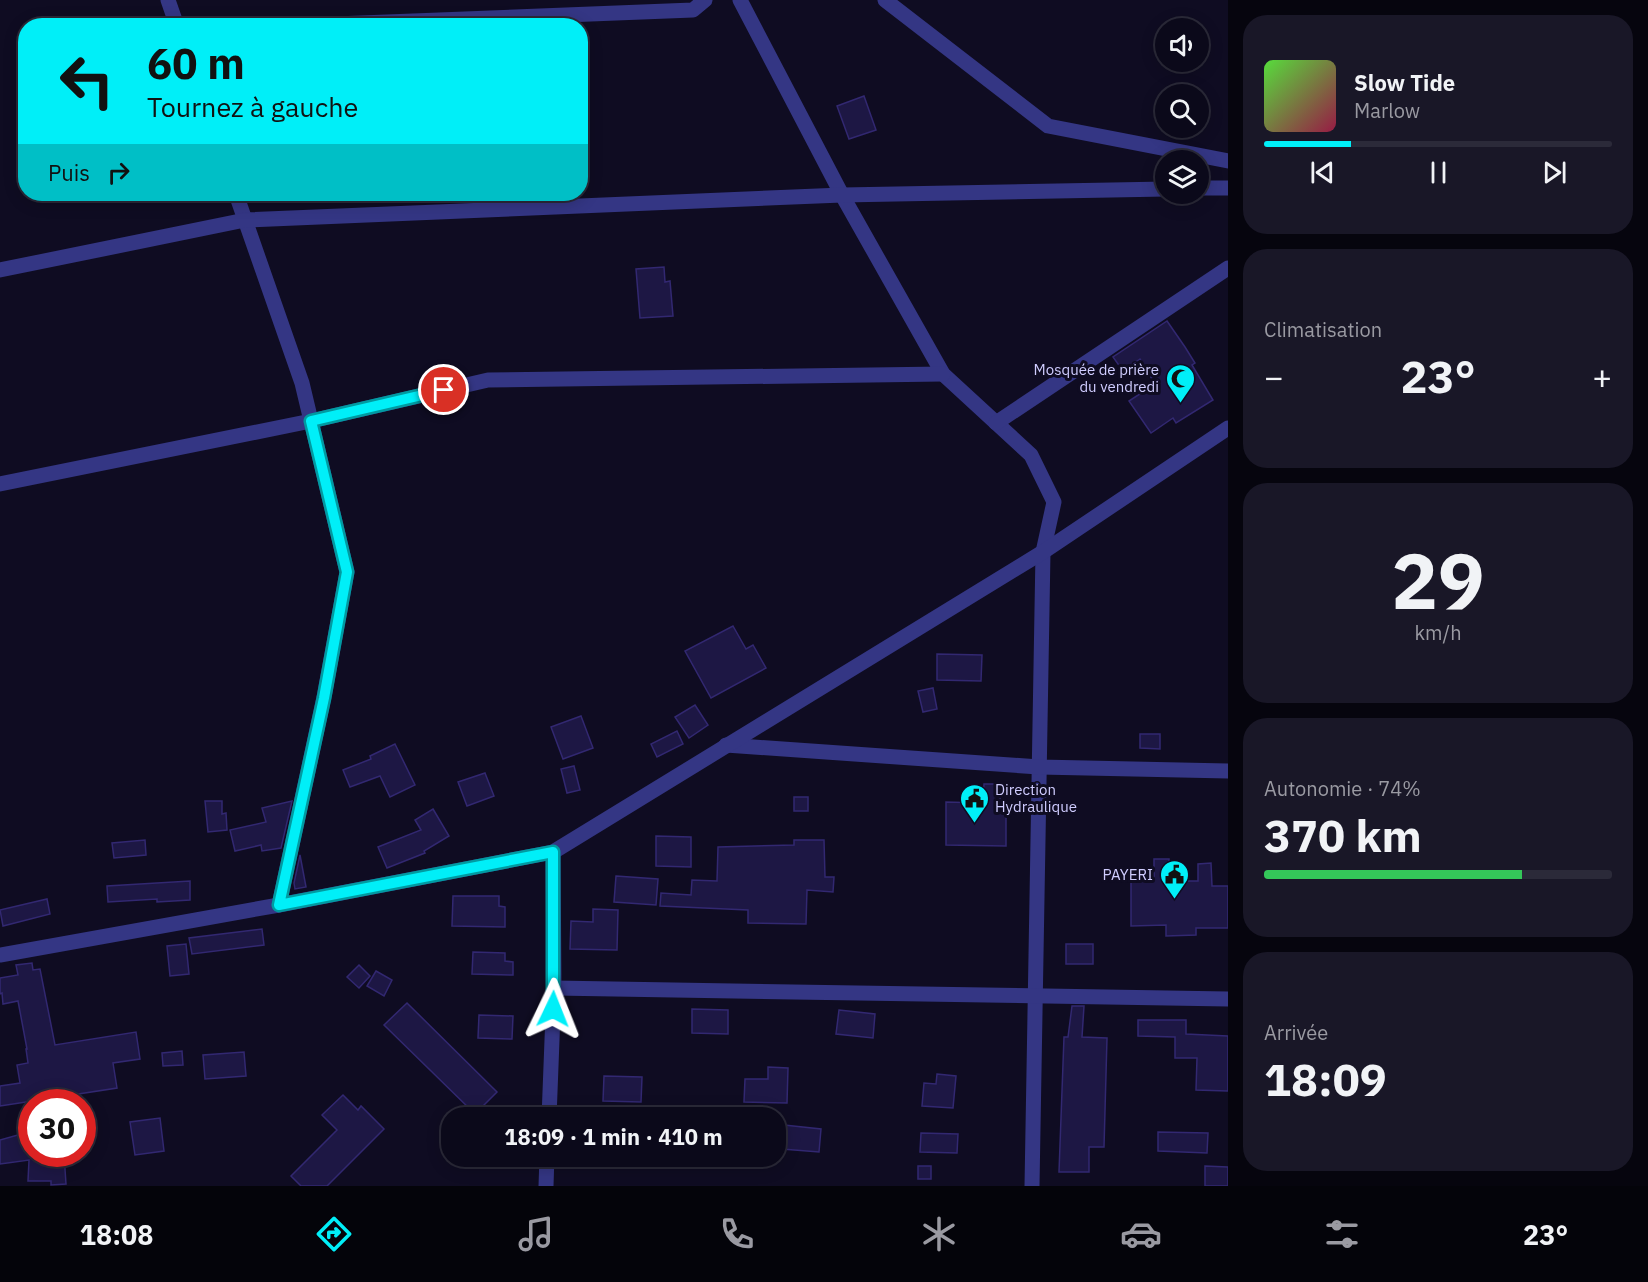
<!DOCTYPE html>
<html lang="fr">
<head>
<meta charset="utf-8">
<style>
	body { margin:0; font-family:"IBM Plex Sans",sans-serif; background:#191727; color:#f1f3f6; height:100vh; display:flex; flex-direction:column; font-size:22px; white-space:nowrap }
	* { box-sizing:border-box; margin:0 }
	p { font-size:20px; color:#9a9aa2 }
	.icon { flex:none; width:33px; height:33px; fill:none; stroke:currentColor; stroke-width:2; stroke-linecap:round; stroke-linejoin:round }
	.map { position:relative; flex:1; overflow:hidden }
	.details { display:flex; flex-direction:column; gap:15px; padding:15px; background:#06050e; width:420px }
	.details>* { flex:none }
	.banner { position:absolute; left:18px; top:18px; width:570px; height:183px; border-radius:24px; box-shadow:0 3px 15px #0003,0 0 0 2px #2b2a39; background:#00eff8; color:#111; overflow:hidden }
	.fabs { position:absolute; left:1155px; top:18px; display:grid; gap:12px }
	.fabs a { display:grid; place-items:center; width:54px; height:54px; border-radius:50%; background:#0b091a; box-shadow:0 3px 15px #0003,0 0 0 2px #2b2a39; font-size:30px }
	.speed { position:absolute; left:18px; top:1089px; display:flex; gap:12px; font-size:30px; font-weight:700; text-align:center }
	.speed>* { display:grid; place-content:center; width:78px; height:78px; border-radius:50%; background:#0b091a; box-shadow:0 3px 15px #0003,0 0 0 2px #2b2a39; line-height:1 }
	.speed .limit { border:9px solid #d22; background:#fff; color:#111 }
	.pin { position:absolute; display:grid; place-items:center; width:51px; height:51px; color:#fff; margin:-26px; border:3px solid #fff; border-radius:50%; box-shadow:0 2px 6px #0007 }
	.me { position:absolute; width:66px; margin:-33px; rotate:2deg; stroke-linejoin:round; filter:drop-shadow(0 0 4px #0008) }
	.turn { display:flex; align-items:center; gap:21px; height:126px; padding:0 30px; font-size:27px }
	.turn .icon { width:78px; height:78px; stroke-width:2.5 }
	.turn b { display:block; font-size:42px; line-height:51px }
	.then { display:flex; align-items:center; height:57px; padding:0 30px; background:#0003; gap:12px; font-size:22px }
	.big { font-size:45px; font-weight:700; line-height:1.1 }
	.details .tile { flex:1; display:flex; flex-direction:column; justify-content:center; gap:9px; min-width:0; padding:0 21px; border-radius:24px; background:#191727 }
	.details .dial { align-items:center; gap:0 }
	.dial b { font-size:78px; line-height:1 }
	.song { display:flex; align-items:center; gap:18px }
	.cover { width:72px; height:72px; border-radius:9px; background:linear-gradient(135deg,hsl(110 70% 55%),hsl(340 70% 35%)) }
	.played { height:6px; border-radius:3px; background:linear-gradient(90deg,#00eff8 25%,#2b2a39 25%) }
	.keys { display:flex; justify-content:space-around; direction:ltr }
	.heat { display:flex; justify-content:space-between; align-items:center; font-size:33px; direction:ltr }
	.charge { height:9px; border-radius:4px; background:linear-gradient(90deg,#34c759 74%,#2b2a39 0) }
	.trip { position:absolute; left:441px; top:1107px; width:345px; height:60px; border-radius:24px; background:#0b091a; box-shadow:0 3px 15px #0003,0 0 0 2px #2b2a39; font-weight:700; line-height:60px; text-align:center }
	.dock { display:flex; height:96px; justify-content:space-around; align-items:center; background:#04040a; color:#9a9aa2 }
	.dock .icon { width:42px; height:42px }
	.dock .active { color:#00eff8 }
	.dock b { font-size:27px; color:#f1f3f6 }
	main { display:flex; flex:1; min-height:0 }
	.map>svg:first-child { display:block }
	.building { fill:#1d1744; stroke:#322871; stroke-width:1.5 }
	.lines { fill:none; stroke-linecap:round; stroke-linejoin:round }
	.street { stroke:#343684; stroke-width:15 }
	.route-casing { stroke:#009ba1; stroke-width:15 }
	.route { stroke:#00eff8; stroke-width:10 }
	.labels { text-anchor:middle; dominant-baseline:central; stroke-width:6; stroke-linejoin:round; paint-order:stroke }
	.poi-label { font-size:15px; fill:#d0cdff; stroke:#0f0c22; text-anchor:end }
</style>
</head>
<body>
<main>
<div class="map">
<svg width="1228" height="1186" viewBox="0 0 1228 1186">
	<rect width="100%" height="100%" fill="#0f0c22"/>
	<g class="building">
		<path d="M864 96 876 130 849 139 837 106Z"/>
		<path d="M664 267 665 282 670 281 673 316 640 318 636 269Z"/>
		<path d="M1167 321 1185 347 1195 363 1192 365 1213 400 1176 423 1173 418 1151 433 1129 401 1155 384 1140 359 1123 371 1113 357Z"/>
		<path d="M733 626 746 649 753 645 766 668 711 698 685 651Z"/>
		<path d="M937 654 982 655 981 681 937 680Z"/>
		<path d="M933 688 937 709 923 712 918 691Z"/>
		<path d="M695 705 708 725 689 738 675 717Z"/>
		<path d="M581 716 593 748 563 759 551 727Z"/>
		<path d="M677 731 683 744 657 757 651 744Z"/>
		<path d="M1140 734H1160V749L1140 748Z"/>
		<path d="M395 744 415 785 390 797 380 776 350 787 343 770 371 759 370 756Z"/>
		<path d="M574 766 580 790 567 793 561 769Z"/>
		<path d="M485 773 494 796 467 806 458 782Z"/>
		<path d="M984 784H1000V803H1006V846L946 845V802L983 803Z"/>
		<rect x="794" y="797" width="14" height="14"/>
		<path d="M205 801H222V814L226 813 227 830 208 832Z"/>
		<path d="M292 801 281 848 262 851 261 845 235 851 230 830 266 822 262 808Z"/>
		<path d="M433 809 449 836 424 851 425 853 387 868 378 847 421 830 415 820Z"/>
		<path d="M656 836 691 837V867L656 866Z"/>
		<path d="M145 840 146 855 114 858 112 843Z"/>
		<path d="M794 840H824L825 877H834L833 892 807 890 806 924 748 923V910L660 906 661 893 691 895 692 880 717 881 718 847 794 845Z"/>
		<path d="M300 855 306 887 295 889 294 883Z"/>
		<path d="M1154 859H1169V881H1198V864L1211 863 1212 886H1228V928H1196V935L1166 936V925L1131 926V879H1154Z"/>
		<path d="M616 876 658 879 656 905 614 902Z"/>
		<path d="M190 881V900L157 902V899L108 902 107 886Z"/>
		<path d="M453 896H499V906L505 907V927L452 926Z"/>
		<path d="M47 899 50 914 3 926 0 910Z"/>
		<path d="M593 909 618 910 617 950 570 949 571 921 593 922Z"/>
		<path d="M262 929 264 945 192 954 189 938Z"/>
		<path d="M186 944 189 974 170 976 167 946Z"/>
		<rect x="1066" y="944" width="27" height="20"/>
		<path d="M473 952 505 953V961L513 962V975L472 974Z"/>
		<path d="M32 963 33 970 40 969 55 1045 136 1032 140 1059 113 1063 117 1088 0 1106V1086L20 1083 17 1065 28 1063 26 1049H27L18 1001 3 1004 2 993 0 994V978L18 975 16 965Z"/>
		<path d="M359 965 370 976 359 988 347 977Z"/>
		<path d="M376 971 392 980 384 996 367 986Z"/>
		<path d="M407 1003 497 1092 475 1114 384 1025Z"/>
		<path d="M1072 1006H1084L1082 1037 1107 1038 1104 1147H1089V1172H1059L1064 1037H1068Z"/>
		<path d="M692 1009 728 1010V1034L692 1033Z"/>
		<path d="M839 1010 875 1014 873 1038 836 1034Z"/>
		<path d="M479 1015 513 1016 512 1039 478 1038Z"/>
		<path d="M1138 1020H1186V1034L1228 1036V1091L1196 1090 1197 1058H1175V1037L1138 1036Z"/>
		<path d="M182 1051 183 1065 163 1066 162 1053Z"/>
		<path d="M244 1052 246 1076 205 1079 203 1055Z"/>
		<path d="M768 1067 788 1068 787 1103 744 1102 745 1079H768Z"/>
		<path d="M937 1074 956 1076 953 1108 922 1106 924 1083 936 1084Z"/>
		<path d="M604 1076 642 1077 641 1102 603 1101Z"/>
		<path d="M343 1095 358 1110 361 1106 384 1129 327 1186H301L291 1176 337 1130 322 1115Z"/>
		<path d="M160 1118 164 1151 135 1155 130 1122Z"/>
		<path d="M784 1125 821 1129 819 1152 782 1149Z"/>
		<path d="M32 1131V1154H64L66 1184 51 1185V1181H28L29 1160 0 1164V1140Z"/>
		<path d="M1158 1132 1208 1133 1207 1153 1158 1151Z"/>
		<path d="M921 1133 958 1134 957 1153 920 1152Z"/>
		<rect x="918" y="1166" width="13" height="13"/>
		<path d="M1205 1166 1228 1167V1186H1205Z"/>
	</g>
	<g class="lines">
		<g class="street">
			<path d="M168 0 177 26"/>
			<path d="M740 0 842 195 943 374 1031 455 1054 502 1043 552 1032 1186"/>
			<path d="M885 0 1048 126 1228 161"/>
			<path d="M283 26 693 10 705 0"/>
			<path d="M1198 188H1228"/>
			<path d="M236 194 302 383 347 572 324 697 279 905"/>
			<path d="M0 270 245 220 842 195 1166 189"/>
			<path d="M996 423 1228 268"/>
			<path d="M0 484 311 421 488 380 943 374"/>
			<path d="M726 745 1039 767 1228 771"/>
			<path d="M0 955 279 905 553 852 1043 552 1228 428"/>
			<path d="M554 988 1228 999"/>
			<path d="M549 1118 554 988 553 852"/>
			<path d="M546 1186 547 1156"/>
		</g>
	</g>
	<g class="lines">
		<defs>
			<path id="route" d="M444 390 311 421 347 572 324 698 279 905 553 852V1009"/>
		</defs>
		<use href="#route" class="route-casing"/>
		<use href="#route" class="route"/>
	</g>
	<defs>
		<symbol id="mosque-pin" viewBox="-11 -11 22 30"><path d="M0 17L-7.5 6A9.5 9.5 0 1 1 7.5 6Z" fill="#00eff8" stroke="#0f0c22"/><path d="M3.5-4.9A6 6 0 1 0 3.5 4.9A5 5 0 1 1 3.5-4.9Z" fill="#111"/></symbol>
		<symbol id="civic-pin" viewBox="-11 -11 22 30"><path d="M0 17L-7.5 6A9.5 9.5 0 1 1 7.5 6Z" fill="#00eff8" stroke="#0f0c22"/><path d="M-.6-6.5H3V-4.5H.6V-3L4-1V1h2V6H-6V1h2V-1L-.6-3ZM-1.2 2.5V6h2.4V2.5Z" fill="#111"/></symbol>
	</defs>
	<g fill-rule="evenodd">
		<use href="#mosque-pin" x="1164" y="362" width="33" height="45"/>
		<use href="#civic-pin" x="958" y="782" width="33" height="45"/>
		<use href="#civic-pin" x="1158" y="858" width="33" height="45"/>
	</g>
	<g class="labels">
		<g class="poi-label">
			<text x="1159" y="369">Mosquée de prière<tspan x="1159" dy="17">du vendredi</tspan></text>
			<text x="995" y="789" text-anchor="start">Direction<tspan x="995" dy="17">Hydraulique</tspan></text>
			<text x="1153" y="874">PAYERI</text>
		</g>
	</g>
</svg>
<div class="fabs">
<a><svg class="icon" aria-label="sound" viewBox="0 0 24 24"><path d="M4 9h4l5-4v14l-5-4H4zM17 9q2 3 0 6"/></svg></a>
<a><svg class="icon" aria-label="search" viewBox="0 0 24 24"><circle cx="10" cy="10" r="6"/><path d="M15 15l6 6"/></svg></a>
<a><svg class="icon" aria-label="layers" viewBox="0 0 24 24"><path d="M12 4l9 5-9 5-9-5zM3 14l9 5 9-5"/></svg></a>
</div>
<div class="speed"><div class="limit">30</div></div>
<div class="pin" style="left:444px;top:390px;background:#d93025"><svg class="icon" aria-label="arrive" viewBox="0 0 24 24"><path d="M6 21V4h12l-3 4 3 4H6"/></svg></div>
<svg class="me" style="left:553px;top:1009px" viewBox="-20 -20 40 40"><path d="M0-17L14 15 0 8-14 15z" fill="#00eff8" stroke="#fff" stroke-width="4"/></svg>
<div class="trip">18:09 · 1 min · 410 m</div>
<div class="banner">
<div class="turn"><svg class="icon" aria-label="left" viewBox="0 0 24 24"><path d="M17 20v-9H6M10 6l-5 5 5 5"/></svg><div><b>60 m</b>Tournez à gauche</div></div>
<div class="then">Puis<svg class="icon" aria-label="right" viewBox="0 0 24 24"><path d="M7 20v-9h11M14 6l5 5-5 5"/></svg></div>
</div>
</div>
<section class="details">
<div class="tile">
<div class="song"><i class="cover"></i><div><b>Slow Tide</b><p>Marlow</p></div></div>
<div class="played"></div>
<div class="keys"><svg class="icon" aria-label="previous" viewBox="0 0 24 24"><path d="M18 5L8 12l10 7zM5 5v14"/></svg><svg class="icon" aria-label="pause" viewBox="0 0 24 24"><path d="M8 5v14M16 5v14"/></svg><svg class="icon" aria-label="next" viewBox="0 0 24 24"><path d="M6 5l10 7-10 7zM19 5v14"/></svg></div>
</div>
<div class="tile"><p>Climatisation</p>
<div class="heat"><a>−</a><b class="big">23°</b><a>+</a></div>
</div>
<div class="tile dial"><b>29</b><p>km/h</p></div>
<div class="tile"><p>Autonomie · 74%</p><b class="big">370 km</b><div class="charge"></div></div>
<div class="tile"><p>Arrivée</p><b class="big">18:09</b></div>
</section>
</main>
<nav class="dock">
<b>18:08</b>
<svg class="icon active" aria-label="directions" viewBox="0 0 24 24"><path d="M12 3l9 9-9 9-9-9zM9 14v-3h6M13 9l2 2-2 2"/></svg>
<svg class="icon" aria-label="music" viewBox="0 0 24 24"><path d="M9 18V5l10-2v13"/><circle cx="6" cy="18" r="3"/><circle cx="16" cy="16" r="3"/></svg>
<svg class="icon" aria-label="phone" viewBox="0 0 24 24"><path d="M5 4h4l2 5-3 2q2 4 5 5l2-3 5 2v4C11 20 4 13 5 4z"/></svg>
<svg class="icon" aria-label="climate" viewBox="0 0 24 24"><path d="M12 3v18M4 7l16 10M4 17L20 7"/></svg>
<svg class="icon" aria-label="car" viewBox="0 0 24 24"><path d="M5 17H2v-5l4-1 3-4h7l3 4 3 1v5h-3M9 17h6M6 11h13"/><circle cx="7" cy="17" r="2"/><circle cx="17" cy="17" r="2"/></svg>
<svg class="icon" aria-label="filters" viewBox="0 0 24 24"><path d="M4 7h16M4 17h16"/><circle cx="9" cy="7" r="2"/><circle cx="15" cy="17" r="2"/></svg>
<b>23°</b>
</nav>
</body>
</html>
